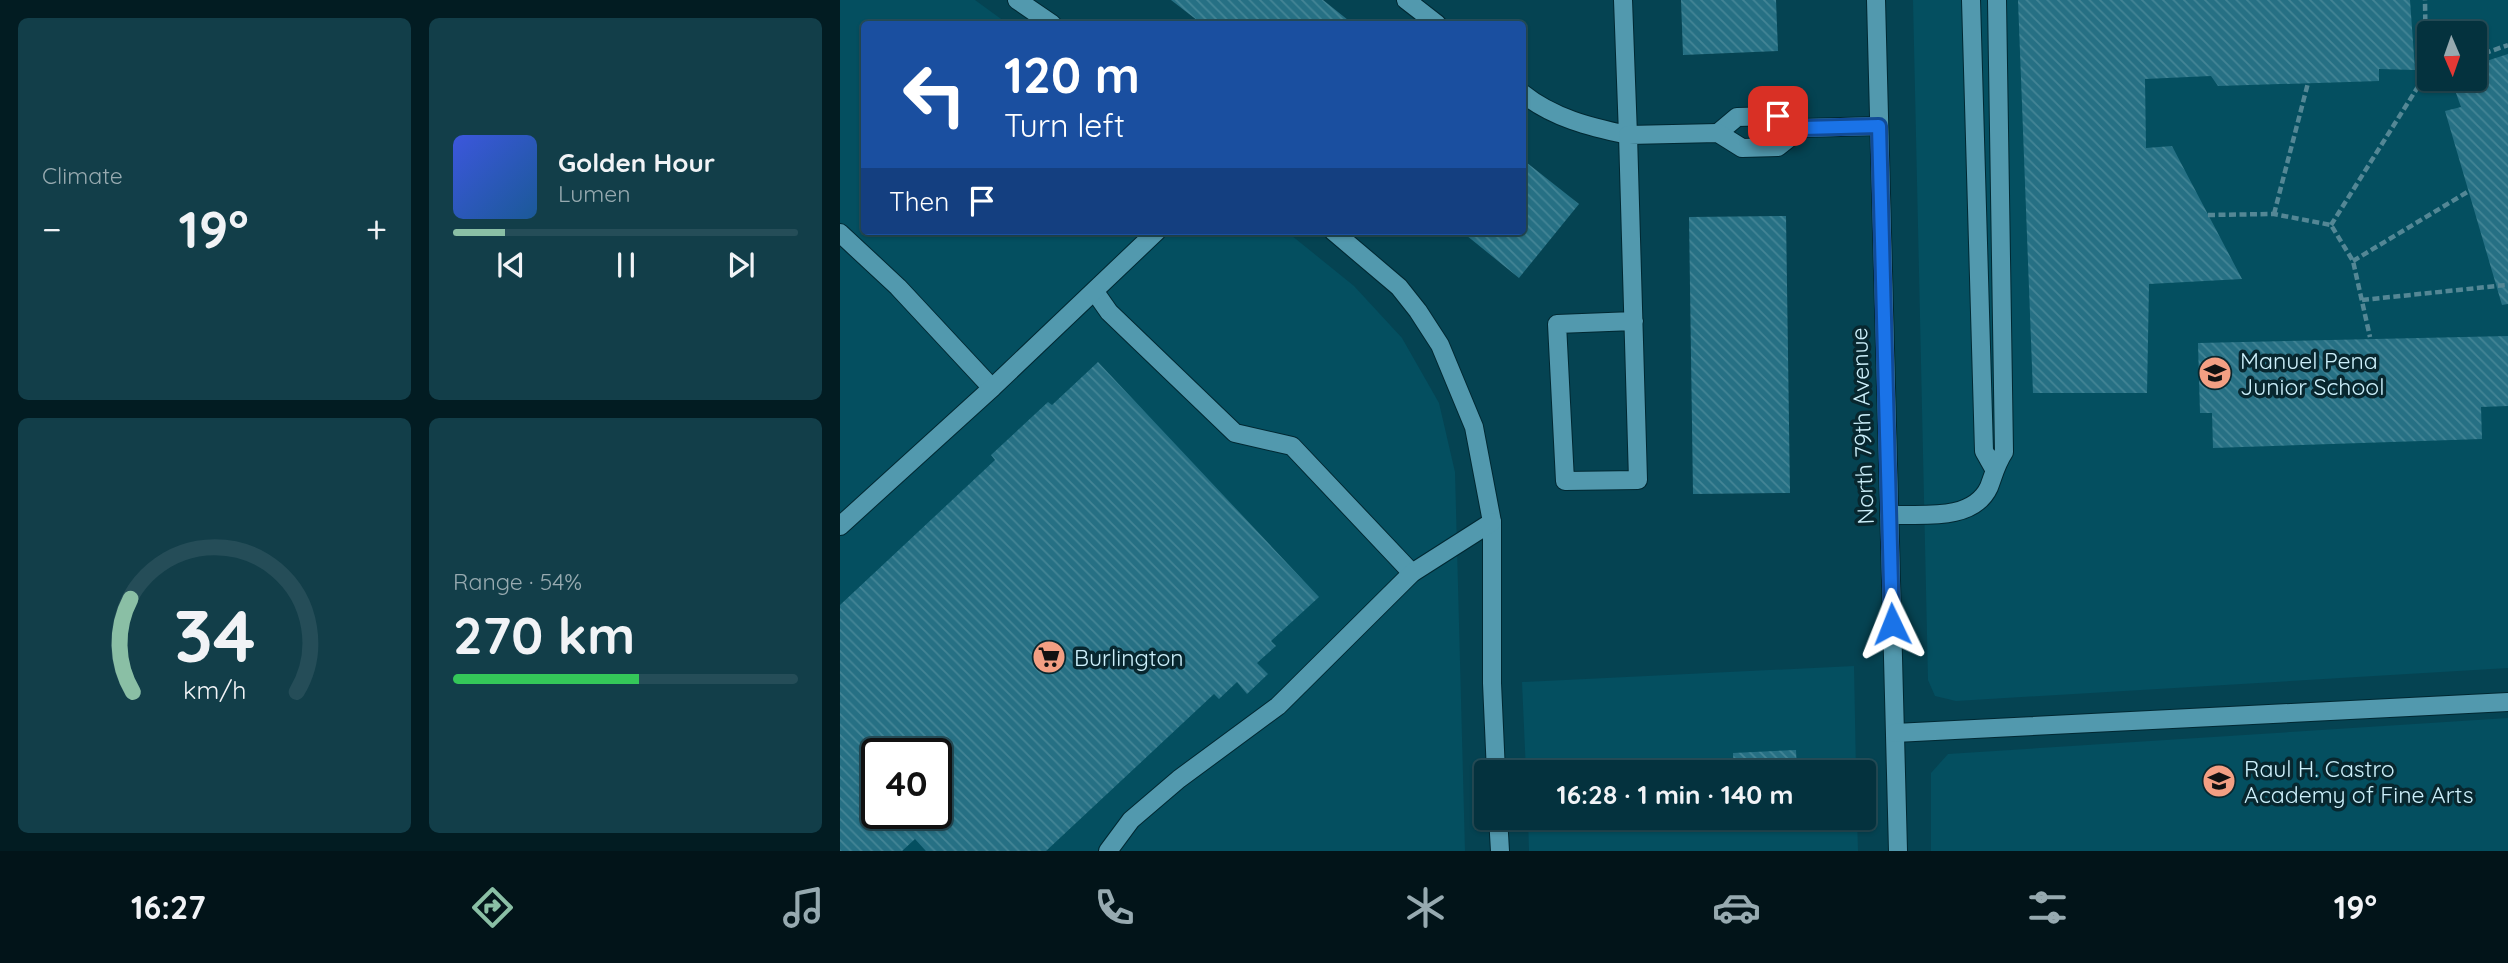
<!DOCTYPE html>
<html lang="en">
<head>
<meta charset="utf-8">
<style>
	body { margin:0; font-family:Quicksand,sans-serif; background:#123e49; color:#f1f3f6; height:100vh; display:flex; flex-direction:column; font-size:26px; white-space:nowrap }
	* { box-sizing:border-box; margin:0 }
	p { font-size:23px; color:#97aab0 }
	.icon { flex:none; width:38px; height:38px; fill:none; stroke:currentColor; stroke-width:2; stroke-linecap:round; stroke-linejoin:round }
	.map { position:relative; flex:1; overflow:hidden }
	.details { display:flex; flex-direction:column; gap:18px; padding:18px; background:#021c22; width:840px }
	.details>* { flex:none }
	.hud { position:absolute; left:21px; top:21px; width:665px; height:214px; border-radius:7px; box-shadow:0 2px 5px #0004,0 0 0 2px #254d58; background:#1a4fa0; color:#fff; overflow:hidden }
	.needle { width:46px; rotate:178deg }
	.buttons { position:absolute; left:1577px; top:21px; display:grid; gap:14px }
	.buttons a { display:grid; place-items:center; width:70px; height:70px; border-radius:7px; background:#04323e; box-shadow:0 2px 5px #0004,0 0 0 2px #254d58; font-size:35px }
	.speed { position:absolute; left:21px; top:738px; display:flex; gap:14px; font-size:35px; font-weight:700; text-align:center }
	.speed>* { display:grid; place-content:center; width:91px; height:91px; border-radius:50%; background:#04323e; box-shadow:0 2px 5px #0004,0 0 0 2px #254d58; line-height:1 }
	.speed .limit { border:4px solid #111; border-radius:10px; background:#fff; color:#111 }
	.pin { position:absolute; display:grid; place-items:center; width:60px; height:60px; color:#fff; margin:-30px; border-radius:14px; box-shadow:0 4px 10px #0006 }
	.me { position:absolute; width:77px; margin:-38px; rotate:358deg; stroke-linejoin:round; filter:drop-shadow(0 0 5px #0008) }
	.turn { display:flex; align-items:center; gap:24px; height:147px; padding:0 28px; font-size:32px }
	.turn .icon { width:91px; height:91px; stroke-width:2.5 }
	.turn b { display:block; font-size:49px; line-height:60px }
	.then { display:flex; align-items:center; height:66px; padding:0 28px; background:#0003; gap:14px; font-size:26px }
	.big { font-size:52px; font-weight:700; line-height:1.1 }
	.details .widget { flex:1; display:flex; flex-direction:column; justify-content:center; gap:10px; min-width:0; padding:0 24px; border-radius:10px; background:#123e49 }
	.details .dial { align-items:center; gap:0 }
	.dial svg { height:182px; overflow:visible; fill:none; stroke:#254d58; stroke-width:7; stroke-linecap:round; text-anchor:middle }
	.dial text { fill:#f1f3f6; stroke:none }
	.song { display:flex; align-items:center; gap:21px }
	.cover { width:84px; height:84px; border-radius:10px; background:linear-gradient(135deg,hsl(230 70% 55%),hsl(210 70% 35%)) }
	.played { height:7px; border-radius:4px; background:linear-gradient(90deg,#8abfa5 15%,#254d58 15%) }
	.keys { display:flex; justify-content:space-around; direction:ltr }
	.heat { display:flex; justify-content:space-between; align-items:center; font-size:38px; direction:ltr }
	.charge { height:10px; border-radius:5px; background:linear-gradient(90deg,#34c759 54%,#254d58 0) }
	.details .tiles { flex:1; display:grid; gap:18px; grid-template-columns:repeat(2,1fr) }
	.trip { position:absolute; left:634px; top:760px; width:402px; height:70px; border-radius:7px; background:#04323e; box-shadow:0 2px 5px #0004,0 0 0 2px #254d58; font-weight:700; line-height:70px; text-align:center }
	.dock { display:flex; height:112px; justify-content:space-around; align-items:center; background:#021419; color:#97aab0 }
	.dock .icon { width:49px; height:49px }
	.dock .selected { color:#8abfa5 }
	.dock b { font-size:32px; color:#f1f3f6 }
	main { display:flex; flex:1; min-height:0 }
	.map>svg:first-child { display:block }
	.built { fill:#044f60; fill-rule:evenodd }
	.building { fill:url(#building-back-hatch); fill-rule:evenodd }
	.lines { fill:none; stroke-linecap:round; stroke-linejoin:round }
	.minor-casing { stroke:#002832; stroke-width:20 }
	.path { stroke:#548795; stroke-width:4.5; stroke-dasharray:7 3.5; stroke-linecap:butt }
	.minor { stroke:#5299ae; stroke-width:18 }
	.route-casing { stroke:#114b97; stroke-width:18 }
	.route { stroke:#1a73e8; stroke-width:12 }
	.labels { text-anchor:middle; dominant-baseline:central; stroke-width:7; stroke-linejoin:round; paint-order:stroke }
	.poi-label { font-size:23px; fill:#cdf0fb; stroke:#08272f; text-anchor:start }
	.street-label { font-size:23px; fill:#cdf0fb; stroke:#08272f }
</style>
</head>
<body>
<main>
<section class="details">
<div class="tiles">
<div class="widget"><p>Climate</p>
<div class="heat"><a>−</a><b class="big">19°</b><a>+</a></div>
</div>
<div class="widget">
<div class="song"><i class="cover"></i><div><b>Golden Hour</b><p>Lumen</p></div></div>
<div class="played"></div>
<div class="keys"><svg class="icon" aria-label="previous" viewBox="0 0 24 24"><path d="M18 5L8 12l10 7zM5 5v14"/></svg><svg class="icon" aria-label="pause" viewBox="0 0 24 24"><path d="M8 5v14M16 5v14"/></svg><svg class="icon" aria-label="next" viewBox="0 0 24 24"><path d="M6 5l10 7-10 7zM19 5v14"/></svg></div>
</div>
<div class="widget dial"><svg viewBox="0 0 100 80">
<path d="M14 69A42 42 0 1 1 86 69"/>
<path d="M14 69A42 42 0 0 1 13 28" stroke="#8abfa5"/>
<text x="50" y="56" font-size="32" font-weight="700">34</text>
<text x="50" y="72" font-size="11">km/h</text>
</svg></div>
<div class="widget"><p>Range · 54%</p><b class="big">270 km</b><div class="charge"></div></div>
</div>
</section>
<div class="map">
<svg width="1668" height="851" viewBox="0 0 1668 851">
	<defs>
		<pattern id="building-back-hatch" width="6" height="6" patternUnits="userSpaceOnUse" patternTransform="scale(1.75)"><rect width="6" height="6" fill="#267084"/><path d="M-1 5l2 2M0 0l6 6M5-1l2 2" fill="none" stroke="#448596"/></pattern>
	</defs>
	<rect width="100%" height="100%" fill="#054352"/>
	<g class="built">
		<path d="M0 0H135L168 24H24V231H446L514 286 562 338 599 403 615 472 625 851H0ZM37 754H96V814H37Z"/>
		<path d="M1073 0H1668V668L1116 701 1095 696 1088 680ZM1589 33H1634V79H1589Z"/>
		<path d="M1014 666 1016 772H686L682 682Z"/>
		<path d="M1668 718V851H1091V773L1108 754Z"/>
		<path d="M688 817H1017L1018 851H689Z"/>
	</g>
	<g class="building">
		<path d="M331 0H483L513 24H362Z"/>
		<path d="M841 0H936L938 51 843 55Z"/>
		<path d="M1178 0H1570L1575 70 1539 69V81L1378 86 1371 76 1305 79 1306 148 1332 146 1402 279 1309 284 1307 393H1193Z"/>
		<path d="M1668 54V304L1662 305 1605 111 1621 107 1611 79H1634V65Z"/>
		<path d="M682 159 739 204 679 278 621 231H682Z"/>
		<path d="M946 216 950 493 853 494 849 217Z"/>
		<path d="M1668 336V406L1641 407 1642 439 1373 448 1372 413H1360L1358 343Z"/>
		<path d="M258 362 479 597 431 641 436 646 417 663 428 674 407 694 397 682 379 699 374 694 206 851H86L75 839 62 851H0V605L155 460 151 455 208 402 212 405ZM37 754H96V814H37Z"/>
		<path d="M956 750 957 772H894L893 753Z"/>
	</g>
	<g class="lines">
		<defs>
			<g id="minor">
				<path d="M177 0 212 24"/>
				<path d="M566 0 597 24"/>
				<path d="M1036 0 1058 851"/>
				<path d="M1131 0 1144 451 1153 467"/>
				<path d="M682 93C713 118 750 127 788 135L783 0"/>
				<path d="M878 133 897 117 938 116 962 128 1039 126"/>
				<path d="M493 231 559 287 578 311 600 345 634 427 652 522V683L656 772"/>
				<path d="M0 233 58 287 152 388"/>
				<path d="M255 292 269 312 395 433 452 446 572 573"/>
				<path d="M794 321 717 324 725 481 798 480 788 135 878 133 902 148 938 147 962 128"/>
				<path d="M1049 515C1081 514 1133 522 1149 487 1154 474 1156 464 1164 452L1157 0"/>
				<path d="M0 526 152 388 317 231"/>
				<path d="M1055 733 1668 702"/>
				<path d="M658 817 660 851"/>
				<path d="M268 851 291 820 339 779 438 706 572 573 652 522"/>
			</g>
		</defs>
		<use href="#minor" class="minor-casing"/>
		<g class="path">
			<path d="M1634 57 1668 45"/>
			<path d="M1434 214 1468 83"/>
			<path d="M1368 215 1434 214 1491 225 1513 261 1530 337"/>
			<path d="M1491 225 1586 74 1585 0"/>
			<path d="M1513 261 1629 191"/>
			<path d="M1522 300 1666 285"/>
		</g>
		<use href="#minor" class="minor"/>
	</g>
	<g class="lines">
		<defs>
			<path id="route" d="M938 116 962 128 1039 126 1052 624"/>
		</defs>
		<use href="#route" class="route-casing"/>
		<use href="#route" class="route"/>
	</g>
	<defs>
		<symbol id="school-disc" viewBox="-11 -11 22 22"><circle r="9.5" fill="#f39f83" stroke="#08272f"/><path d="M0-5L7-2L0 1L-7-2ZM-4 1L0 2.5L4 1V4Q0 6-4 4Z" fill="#111"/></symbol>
		<symbol id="supermarket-disc" viewBox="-11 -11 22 22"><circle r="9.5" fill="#f39f83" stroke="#08272f"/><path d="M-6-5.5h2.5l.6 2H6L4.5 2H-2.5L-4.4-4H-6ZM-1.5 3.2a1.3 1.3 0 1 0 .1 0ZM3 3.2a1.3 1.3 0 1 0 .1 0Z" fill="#111"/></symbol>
	</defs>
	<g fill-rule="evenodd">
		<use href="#school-disc" x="1356" y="354" width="38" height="38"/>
		<use href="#supermarket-disc" x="190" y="638" width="38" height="38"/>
		<use href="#school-disc" x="1360" y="762" width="38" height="38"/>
	</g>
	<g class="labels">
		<g class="poi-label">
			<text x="1400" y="360">Manuel Pena<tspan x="1400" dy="26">Junior School</tspan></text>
			<text x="234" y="657">Burlington</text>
			<text x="1404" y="768">Raul H. Castro<tspan x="1404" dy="26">Academy of Fine Arts</tspan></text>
		</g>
		<g class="street-label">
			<text transform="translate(1022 426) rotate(-92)">North 79th Avenue</text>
		</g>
	</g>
</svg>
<div class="buttons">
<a><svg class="needle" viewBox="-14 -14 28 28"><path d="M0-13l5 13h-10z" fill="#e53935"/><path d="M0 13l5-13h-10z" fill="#97aab0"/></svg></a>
</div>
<div class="speed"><div class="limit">40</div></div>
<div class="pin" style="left:938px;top:116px;background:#d93025"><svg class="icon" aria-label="arrive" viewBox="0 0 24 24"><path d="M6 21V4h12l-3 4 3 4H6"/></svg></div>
<svg class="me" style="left:1052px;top:624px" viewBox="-20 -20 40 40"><path d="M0-17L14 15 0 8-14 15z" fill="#1a73e8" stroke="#fff" stroke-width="4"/></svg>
<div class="trip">16:28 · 1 min · 140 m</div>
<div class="hud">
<div class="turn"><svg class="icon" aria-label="left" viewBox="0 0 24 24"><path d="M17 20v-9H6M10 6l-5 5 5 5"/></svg><div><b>120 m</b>Turn left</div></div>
<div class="then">Then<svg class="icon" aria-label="arrive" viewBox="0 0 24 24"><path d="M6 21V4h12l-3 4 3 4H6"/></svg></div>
</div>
</div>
</main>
<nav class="dock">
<b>16:27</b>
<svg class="icon selected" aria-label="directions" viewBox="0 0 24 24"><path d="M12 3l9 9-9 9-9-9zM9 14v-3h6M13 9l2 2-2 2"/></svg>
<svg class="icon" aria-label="music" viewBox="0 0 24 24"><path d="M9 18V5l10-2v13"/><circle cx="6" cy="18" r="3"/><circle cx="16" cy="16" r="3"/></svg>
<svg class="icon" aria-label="phone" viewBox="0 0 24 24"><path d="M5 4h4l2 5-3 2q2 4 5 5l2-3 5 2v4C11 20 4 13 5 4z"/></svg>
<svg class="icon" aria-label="climate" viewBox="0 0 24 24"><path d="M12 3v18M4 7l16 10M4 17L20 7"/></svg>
<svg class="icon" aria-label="car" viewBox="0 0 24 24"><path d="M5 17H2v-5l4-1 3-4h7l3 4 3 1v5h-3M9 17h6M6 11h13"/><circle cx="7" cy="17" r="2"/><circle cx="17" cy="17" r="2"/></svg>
<svg class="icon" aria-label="filters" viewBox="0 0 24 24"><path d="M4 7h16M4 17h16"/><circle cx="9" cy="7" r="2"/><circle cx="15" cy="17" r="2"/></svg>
<b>19°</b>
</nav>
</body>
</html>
